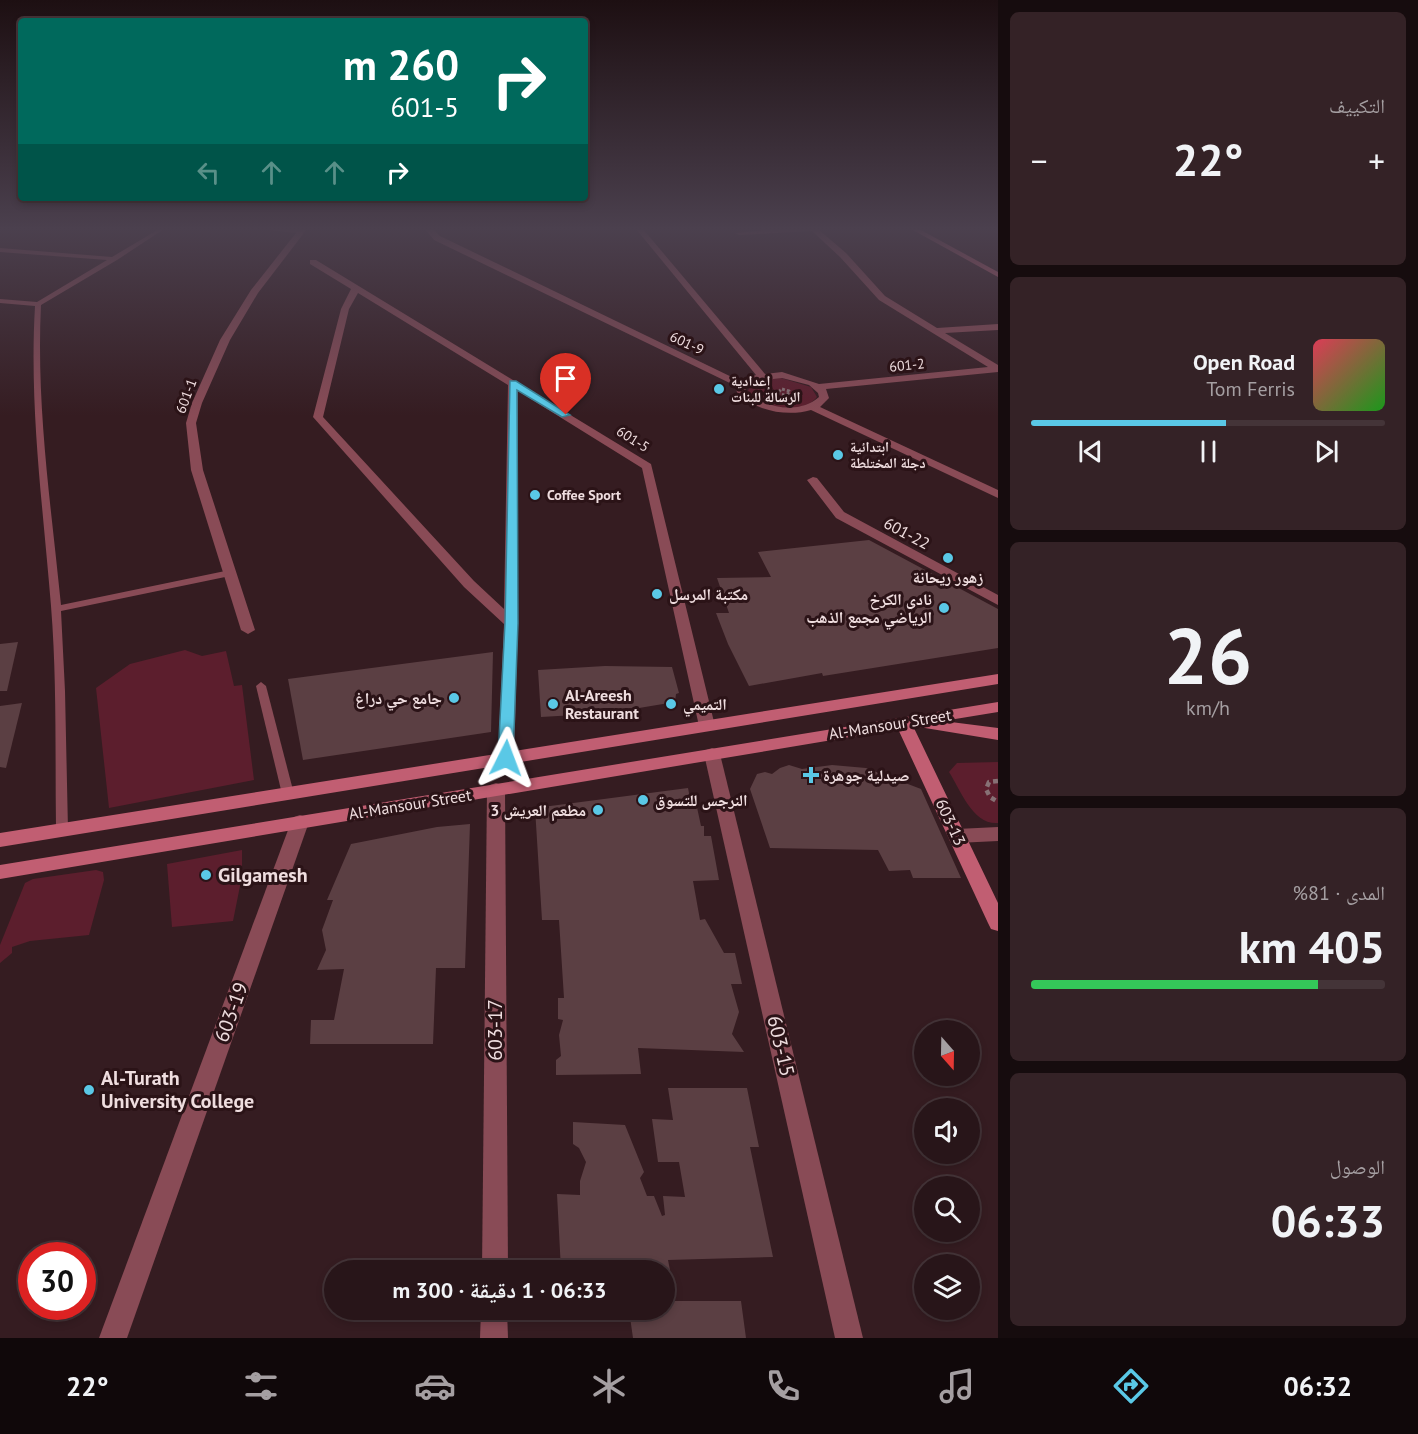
<!DOCTYPE html>
<html lang="ar">
<head>
<meta charset="utf-8">
<style>
	body { margin:0; font-family:"PT Sans","Noto Naskh Arabic",sans-serif; background:#342226; color:#f1f3f6; direction:rtl; height:100vh; display:flex; flex-direction:column; font-size:22px; white-space:nowrap }
	* { box-sizing:border-box; margin:0 }
	p { font-size:20px; color:#a59fa2 }
	.icon { flex:none; width:33px; height:33px; fill:none; stroke:currentColor; stroke-width:2; stroke-linecap:round; stroke-linejoin:round }
	.map { position:relative; flex:1; overflow:hidden; direction:ltr }
	.details { display:flex; flex-direction:column; gap:12px; padding:12px; background:#160c0e; width:420px }
	.details>* { flex:none }
	.top-card { position:absolute; left:18px; top:18px; width:570px; height:183px; border-radius:6px; box-shadow:0 3px 9px #0003,0 0 0 2px #443438; direction:rtl; background:#00695c; color:#fff; overflow:hidden }
	.needle { width:39px; rotate:160deg }
	.tools { position:absolute; left:914px; top:1020px; display:grid; gap:12px }
	.tools a { display:grid; place-items:center; width:66px; height:66px; border-radius:50%; background:#281519; box-shadow:0 3px 9px #0003,0 0 0 2px #443438; font-size:30px }
	.speed { position:absolute; left:18px; top:1242px; display:flex; gap:12px; font-size:30px; font-weight:700; text-align:center }
	.speed>* { display:grid; place-content:center; width:78px; height:78px; border-radius:50%; background:#281519; box-shadow:0 3px 9px #0003,0 0 0 2px #443438; line-height:1 }
	.speed .limit { border:9px solid #d22; background:#fff; color:#111 }
	.pin { position:absolute; display:grid; place-items:center; width:51px; height:51px; color:#fff; margin:-62px -26px; border-radius:50% 50% 50% 0; rotate:-45deg; box-shadow:0 0 6px #0007 }
	.pin .icon { rotate:45deg }
	.me { position:absolute; width:66px; margin:-33px; rotate:3deg; stroke-linejoin:round; filter:drop-shadow(0 0 4px #0008) }
	.turn { display:flex; align-items:center; gap:21px; height:126px; padding:0 30px; font-size:27px }
	.turn .icon { width:78px; height:78px; stroke-width:2.5 }
	.turn b { display:block; font-size:42px; line-height:51px }
	.lanes { display:flex; align-items:center; height:57px; padding:0 30px; background:#0003; justify-content:center; gap:30px; direction:ltr }
	.lanes .off { opacity:.35 }
	.big { font-size:45px; font-weight:700; line-height:1.1 }
	.details .widget { flex:1; display:flex; flex-direction:column; justify-content:center; gap:9px; min-width:0; padding:0 21px; border-radius:9px; background:#342226 }
	.details .dial { align-items:center; gap:0 }
	.dial b { font-size:78px; line-height:1 }
	.song { display:flex; align-items:center; gap:18px }
	.cover { width:72px; height:72px; border-radius:9px; background:linear-gradient(135deg,hsl(350 70% 55%),hsl(120 70% 35%)) }
	.played { height:6px; border-radius:3px; background:linear-gradient(90deg,#5ac8e6 55%,#443438 55%) }
	.keys { display:flex; justify-content:space-around; direction:ltr }
	.heat { display:flex; justify-content:space-between; align-items:center; font-size:33px; direction:ltr }
	.charge { height:9px; border-radius:4px; background:linear-gradient(90deg,#34c759 81%,#443438 0) }
	.trip { position:absolute; left:324px; top:1260px; width:351px; height:60px; border-radius:30px; background:#281519; box-shadow:0 3px 9px #0003,0 0 0 2px #443438; font-weight:700; line-height:60px; text-align:center; direction:rtl }
	.menu { display:flex; height:96px; justify-content:space-around; align-items:center; background:#10080a; color:#a59fa2 }
	.menu .icon { width:42px; height:42px }
	.menu .selected { color:#5ac8e6 }
	.menu b { font-size:27px; color:#f1f3f6 }
	main { display:flex; flex:1; min-height:0 }
	.map>svg:first-child { display:block }
	.green { fill:#5c1e2d }
	.building { fill:#5b3f43 }
	.lines { fill:none; stroke-linecap:round; stroke-linejoin:round }
	.path-far1 { stroke:#877175; stroke-width:3; stroke-dasharray:3 2; stroke-linecap:butt }
	.path { stroke:#877175; stroke-width:4.5; stroke-dasharray:5 4; stroke-linecap:butt }
	.lane { fill:#894b56; fill-rule:evenodd }
	.street { fill:#894b56; fill-rule:evenodd }
	.secondary { fill:#c15e72; fill-rule:evenodd }
	.route { fill:#5ac8e6; stroke:#3a8296; stroke-width:1.5 }
	.poi-dot { fill:#5ac8e6; stroke:#2b1317; stroke-width:2 }
	.labels { text-anchor:middle; dominant-baseline:central; stroke-width:6; stroke-linejoin:round; paint-order:stroke }
	.far-street-label { font-size:14px; fill:#efdddf; stroke:#2b1317 }
	.far-poi-label { font-size:14px; font-weight:bold; fill:#efdddf; stroke:#2b1317; text-anchor:start }
	.street-label { font-size:16px; fill:#efdddf; stroke:#2b1317 }
	.poi-label { font-size:16px; font-weight:bold; fill:#efdddf; stroke:#2b1317; text-anchor:start }
	.near-poi-label { font-size:20px; font-weight:bold; fill:#efdddf; stroke:#2b1317; text-anchor:start }
	.near-street-label { font-size:20px; fill:#efdddf; stroke:#2b1317 }
</style>
</head>
<body>
<main>
<section class="details">
<div class="widget"><p>التكييف</p>
<div class="heat"><a>−</a><b class="big">22°</b><a>+</a></div>
</div>
<div class="widget">
<div class="song"><i class="cover"></i><div><b>Open Road</b><p>Tom Ferris</p></div></div>
<div class="played"></div>
<div class="keys"><svg class="icon" aria-label="previous" viewBox="0 0 24 24"><path d="M18 5L8 12l10 7zM5 5v14"/></svg><svg class="icon" aria-label="pause" viewBox="0 0 24 24"><path d="M8 5v14M16 5v14"/></svg><svg class="icon" aria-label="next" viewBox="0 0 24 24"><path d="M6 5l10 7-10 7zM19 5v14"/></svg></div>
</div>
<div class="widget dial"><b>26</b><p>km/h</p></div>
<div class="widget"><p>المدى · 81%</p><b class="big">405 km</b><div class="charge"></div></div>
<div class="widget"><p>الوصول</p><b class="big">06:33</b></div>
</section>
<div class="map">
<svg width="998" height="1338" viewBox="0 0 998 1338">
	<rect width="100%" height="100%" fill="#351c21"/>
	<g class="green">
		<path d="M781 378 811 387 817 397C804 415 759 408 748 391 752 377 769 379 781 378Z"/>
		<path d="M185 650 202 656 226 651 234 686 242 685 254 780 109 808 96 688 130 664Z"/>
		<path d="M998 762V823C973 825 961 791 949 772L957 763Z"/>
		<path d="M242 850V876L233 921 172 927 167 864Z"/>
		<path d="M96 870 103 872 104 880 89 935 30 941 12 947V953L0 963V945L25 883 33 879Z"/>
	</g>
	<g class="building">
		<path d="M869 540 998 609V648L823 676 822 673 749 686 728 644 716 613H729L717 578 771 577 758 552Z"/>
		<path d="M18 642 7 691H0V644Z"/>
		<path d="M493 652 491 732 303 760 288 679Z"/>
		<path d="M605 666 672 667 679 693 676 694 675 702 609 713 541 717 538 670Z"/>
		<path d="M22 703 6 768 0 767V706Z"/>
		<path d="M789 765 802 769 832 765 866 768 921 789 961 878H913L910 870 889 871 878 850 770 848 750 789 757 774 765 772 772 774 780 768Z"/>
		<path d="M688 788 690 798H695L701 826H704V836H711L719 880 693 881 700 920 705 919 724 953H735L742 984H731L739 1012 732 1034 744 1052 638 1048 641 1074 556 1075V1060L561 1056 559 1035 563 1020 558 1019V998H564L559 920H542L535 808Z"/>
		<path d="M470 824 465 968H436L433 1044H310L311 1020H334L344 969 317 970 326 950 322 930 333 900H327L351 844 437 827Z"/>
		<path d="M668 1088H747L759 1147H750L773 1257 668 1260 670 1270H561L557 1194 580 1195V1181L586 1162 579 1148 573 1144V1122L625 1125 644 1172 640 1178 647 1196H654L662 1216 665 1215 663 1196 685 1197 679 1162H658L652 1119 673 1120Z"/>
		<path d="M664 1301H741L746 1338H633L629 1310H664Z"/>
	</g>
	<g class="lines">
		<path class="path-far1" d="M782 389 789 391 790 393 784 395 777 393Z"/>
		<path class="path" d="M998 781 989 782 986 789 990 797 998 802"/>
		<g class="lane">
			<path d="M159 229H164L117 260 41 305C36 406 51 505 61 605L230 570 235 573 230 576 61 611 65 691 68 830 66 833 62 835 58 833 56 830C55 755 57 681 51 606 43 506 29 407 35 306L0 303V299L37 302 107 260 0 252V248L112 257Z"/>
			<path d="M261 682 266 686 294 794 292 797H284L282 794 256 686Z"/>
		</g>
		<g class="street">
			<path d="M260 229H307L258 293 230 340 202 403 196 423 203 470 255 630 248 634 241 630 191 470 186 423 192 403 220 340 251 290 296 233Z"/>
			<path d="M425 229H433L440 236 740 381 756 375 636 229H643L765 374 782 372 819 384 988 367 879 300 840 257 812 231 739 235 735 233 778 229H818L846 253 885 296 937 328 998 324V330L945 333 998 365V372L826 389 829 398 820 407 998 490V498L811 410C787 417 756 411 737 393L736 386 434 240ZM782 378 809 385 818 393 819 397C799 415 764 408 746 390V386L755 381Z"/>
			<path d="M310 260H316L651 464 715 726 713 730H701L699 726 642 468 518 391V623L514 758 512 762H500L498 758 504 624 464 587 313 417 341 309 351 289 310 264ZM358 293 508 385 504 609 474 581 323 417 349 309Z"/>
			<path d="M813 477 817 478 844 512 998 595V605L836 518 807 480Z"/>
			<path d="M712 748 718 750 720 754 863 1338H835L704 754 706 750Z"/>
			<path d="M496 783 502 785 505 789 508 1270H482L487 789 490 785Z"/>
			<path d="M300 815 306 817 309 822 127 1338H99L291 822 294 817Z"/>
			<path d="M998 827V841L957 843 951 841 948 836 951 831 957 829Z"/>
			<path d="M481 1310H507L508 1338H480Z"/>
		</g>
		<g class="secondary">
			<path d="M911 229H919L998 272V277Z"/>
			<path d="M998 674V684L0 847V833Z"/>
			<path d="M998 702V712L943 721 998 728V740L913 726 998 903V931L991 929 988 923 898 729 0 879V865Z"/>
		</g>
	</g>
	<linearGradient id="sky" x2="0" y2="1"><stop stop-color="#1d0f12"/><stop offset="0.55" stop-color="#4b404e"/><stop offset="1" stop-color="#4b404e" stop-opacity="0"/></linearGradient>
	<rect width="998" height="416" fill="url(#sky)"/>
	<path class="route" d="M510 381H516L570 415 562 417 517 390 518 623 513 758 511 762H500L498 758 505 623Z"/>
	<g class="poi-dot">
		<circle cx="719" cy="389" r="6"/>
		<circle cx="838" cy="455" r="6"/>
		<circle cx="535" cy="495" r="6"/>
		<circle cx="948" cy="558" r="6"/>
		<circle cx="657" cy="594" r="6"/>
		<circle cx="944" cy="608" r="6"/>
		<circle cx="454" cy="698" r="6"/>
		<circle cx="553" cy="704" r="6"/>
		<circle cx="671" cy="704" r="6"/>
		<path d="M808 766h6v6h6v6h-6v6h-6v-6h-6v-6h6z"/>
		<circle cx="643" cy="800" r="6"/>
		<circle cx="598" cy="810" r="6"/>
		<circle cx="206" cy="875" r="6"/>
		<circle cx="89" cy="1090" r="6"/>
	</g>
	<g class="labels">
		<g class="far-street-label">
			<text transform="translate(687 343) rotate(25)">601-9</text>
			<text transform="translate(907 365) rotate(-6)">601-2</text>
			<text transform="translate(186 396) rotate(-70)">601-1</text>
			<text transform="translate(633 439) rotate(32)">601-5</text>
		</g>
		<g class="far-poi-label">
			<text x="731" y="381">إعدادية<tspan x="731" dy="16">الرسالة للبنات</tspan></text>
			<text x="850" y="447">ابتدائية<tspan x="850" dy="16">دجلة المختلطة</tspan></text>
			<text x="547" y="495">Coffee Sport</text>
		</g>
		<g class="street-label">
			<text transform="translate(907 533) rotate(28)">601-22</text>
			<text transform="translate(890 724) rotate(-9)">Al-Mansour Street</text>
			<text transform="translate(410 804) rotate(-9)">Al-Mansour Street</text>
			<text transform="translate(951 822) rotate(65)">603-13</text>
		</g>
		<g class="poi-label">
			<text x="948" y="577" text-anchor="middle">زهور ريحانة</text>
			<text x="669" y="594">مكتبة المرسل</text>
			<text x="932" y="599" text-anchor="end">نادي الكرخ<tspan x="932" dy="18">الرياضي مجمع الذهب</tspan></text>
			<text x="565" y="695">Al-Areesh<tspan x="565" dy="18">Restaurant</tspan></text>
			<text x="442" y="698" text-anchor="end">جامع حي دراغ</text>
			<text x="683" y="704">التميمي</text>
			<text x="823" y="775">صيدلية جوهرة</text>
			<text x="655" y="800">النرجس للتسوق</text>
			<text x="586" y="810" text-anchor="end">مطعم العريش 3</text>
		</g>
		<g class="near-poi-label">
			<text x="218" y="875">Gilgamesh</text>
			<text x="101" y="1078">Al-Turath<tspan x="101" dy="23">University College</tspan></text>
		</g>
		<g class="near-street-label">
			<text transform="translate(231 1012) rotate(-70)">603-19</text>
			<text transform="translate(495 1030) rotate(-90)">603-17</text>
			<text transform="translate(781 1046) rotate(77)">603-15</text>
		</g>
	</g>
</svg>
<div class="tools">
<a><svg class="needle" viewBox="-14 -14 28 28"><path d="M0-13l5 13h-10z" fill="#e53935"/><path d="M0 13l5-13h-10z" fill="#a59fa2"/></svg></a>
<a><svg class="icon" aria-label="sound" viewBox="0 0 24 24"><path d="M4 9h4l5-4v14l-5-4H4zM17 9q2 3 0 6"/></svg></a>
<a><svg class="icon" aria-label="search" viewBox="0 0 24 24"><circle cx="10" cy="10" r="6"/><path d="M15 15l6 6"/></svg></a>
<a><svg class="icon" aria-label="layers" viewBox="0 0 24 24"><path d="M12 4l9 5-9 5-9-5zM3 14l9 5 9-5"/></svg></a>
</div>
<div class="speed"><div class="limit">30</div></div>
<div class="pin" style="left:566px;top:415px;background:#d93025"><svg class="icon" aria-label="arrive" viewBox="0 0 24 24"><path d="M6 21V4h12l-3 4 3 4H6"/></svg></div>
<svg class="me" style="left:506px;top:758px" viewBox="-20 -20 40 40"><path d="M0-17L14 15 0 8-14 15z" fill="#5ac8e6" stroke="#fff" stroke-width="4"/></svg>
<div class="trip">06:33 · 1 دقيقة · 300 m</div>
<div class="top-card">
<div class="turn"><svg class="icon" aria-label="right" viewBox="0 0 24 24"><path d="M7 20v-9h11M14 6l5 5-5 5"/></svg><div><b>260 m</b>601-5</div></div>
<div class="lanes"><svg class="icon off" aria-label="left" viewBox="0 0 24 24"><path d="M17 20v-9H6M10 6l-5 5 5 5"/></svg><svg class="icon off" aria-label="ahead" viewBox="0 0 24 24"><path d="M12 20V5M6 11l6-6 6 6"/></svg><svg class="icon off" aria-label="ahead" viewBox="0 0 24 24"><path d="M12 20V5M6 11l6-6 6 6"/></svg><svg class="icon" aria-label="right" viewBox="0 0 24 24"><path d="M7 20v-9h11M14 6l5 5-5 5"/></svg></div>
</div>
</div>
</main>
<nav class="menu">
<b>06:32</b>
<svg class="icon selected" aria-label="directions" viewBox="0 0 24 24"><path d="M12 3l9 9-9 9-9-9zM9 14v-3h6M13 9l2 2-2 2"/></svg>
<svg class="icon" aria-label="music" viewBox="0 0 24 24"><path d="M9 18V5l10-2v13"/><circle cx="6" cy="18" r="3"/><circle cx="16" cy="16" r="3"/></svg>
<svg class="icon" aria-label="phone" viewBox="0 0 24 24"><path d="M5 4h4l2 5-3 2q2 4 5 5l2-3 5 2v4C11 20 4 13 5 4z"/></svg>
<svg class="icon" aria-label="climate" viewBox="0 0 24 24"><path d="M12 3v18M4 7l16 10M4 17L20 7"/></svg>
<svg class="icon" aria-label="car" viewBox="0 0 24 24"><path d="M5 17H2v-5l4-1 3-4h7l3 4 3 1v5h-3M9 17h6M6 11h13"/><circle cx="7" cy="17" r="2"/><circle cx="17" cy="17" r="2"/></svg>
<svg class="icon" aria-label="filters" viewBox="0 0 24 24"><path d="M4 7h16M4 17h16"/><circle cx="9" cy="7" r="2"/><circle cx="15" cy="17" r="2"/></svg>
<b>22°</b>
</nav>
</body>
</html>
